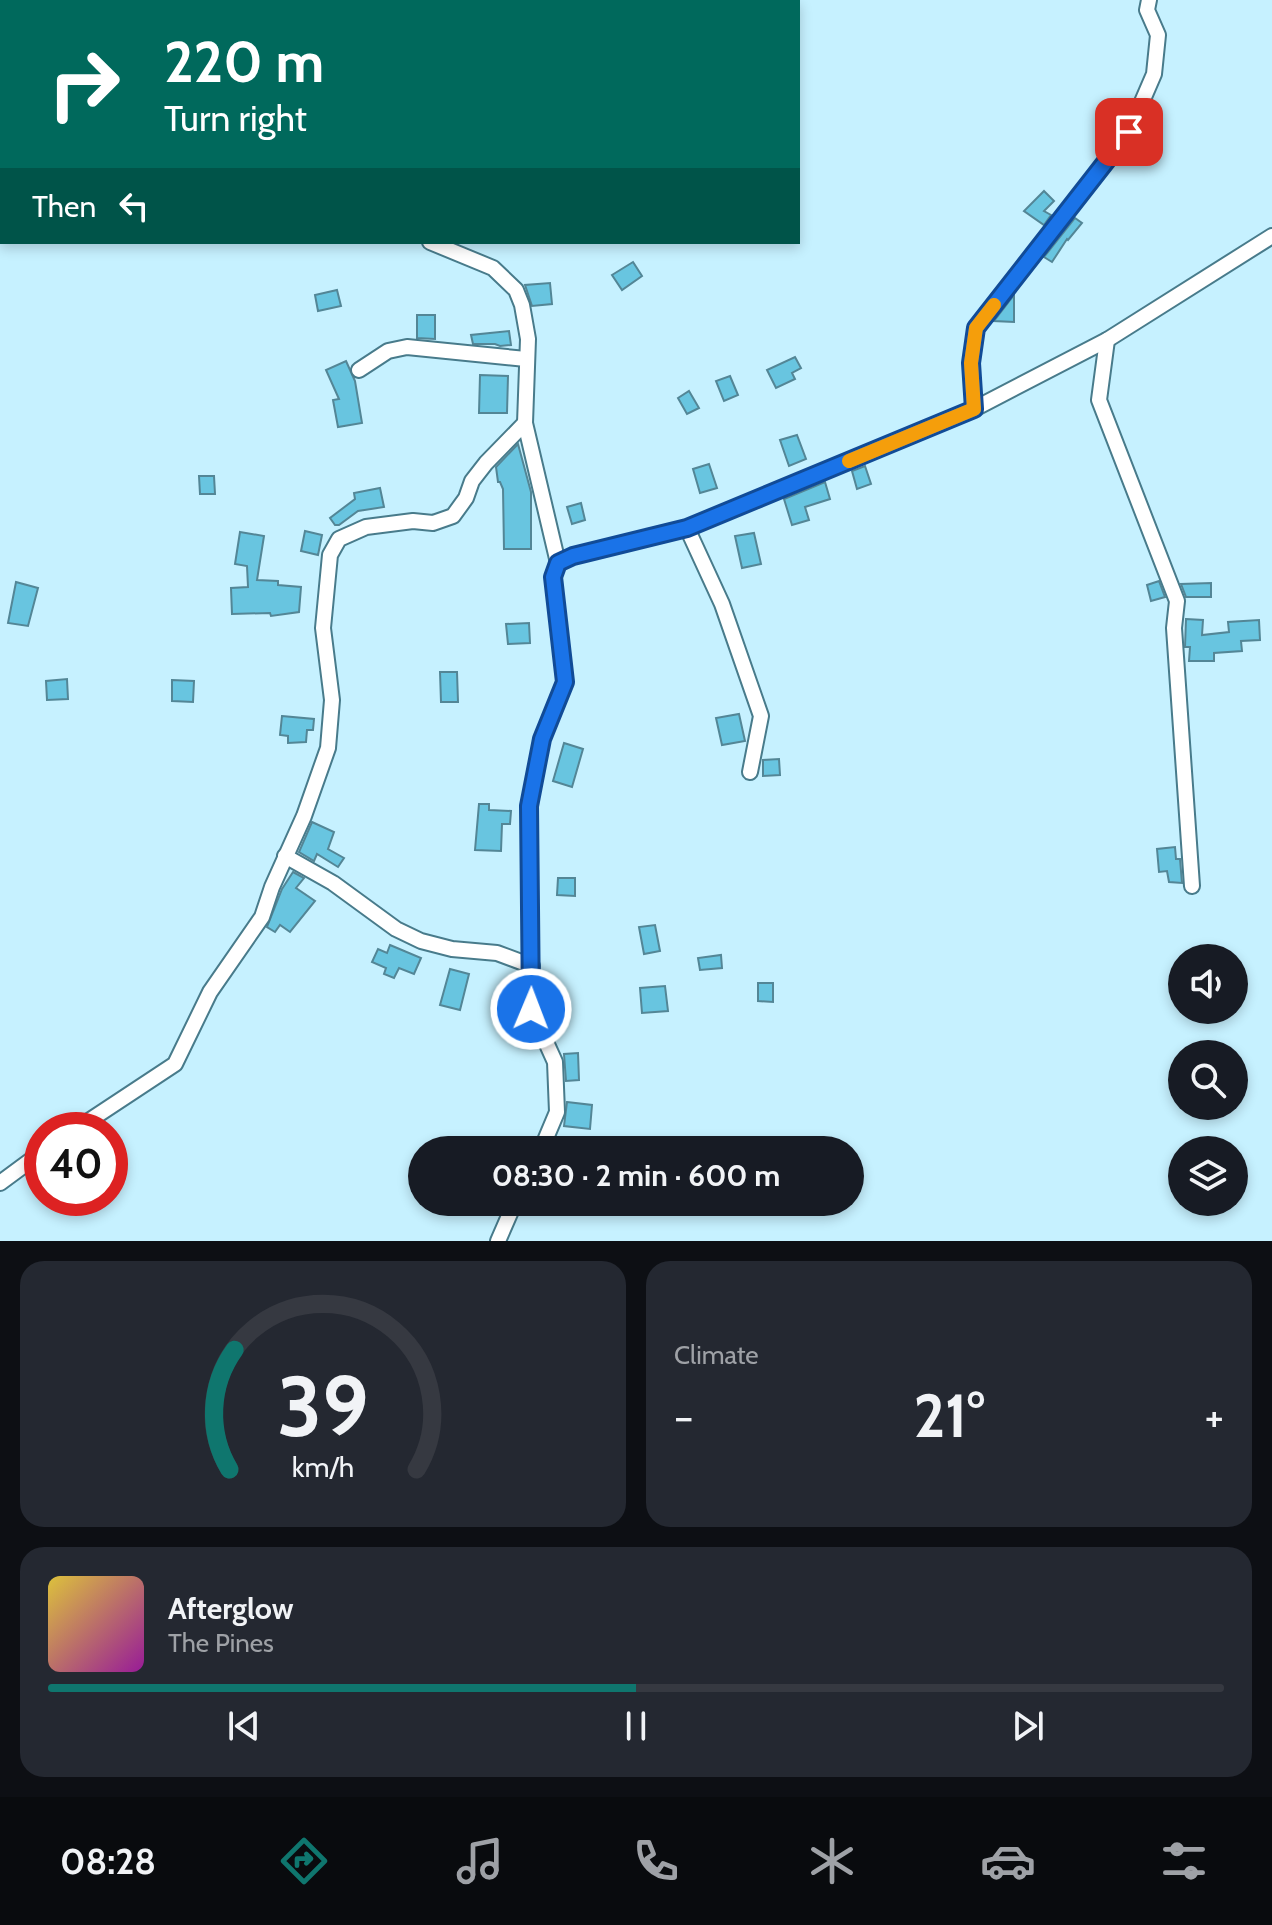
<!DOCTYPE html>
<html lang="en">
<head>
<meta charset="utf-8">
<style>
	body { margin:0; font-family:Cabin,sans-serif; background:#242831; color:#f1f3f6; height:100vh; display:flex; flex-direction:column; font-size:30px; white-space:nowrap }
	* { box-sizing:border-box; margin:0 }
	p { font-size:26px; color:#9ea1a6 }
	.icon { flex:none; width:44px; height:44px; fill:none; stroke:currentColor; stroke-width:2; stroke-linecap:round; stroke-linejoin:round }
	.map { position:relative; height:1241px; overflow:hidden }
	.sheet { display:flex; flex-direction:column; gap:20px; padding:20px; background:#0d0f14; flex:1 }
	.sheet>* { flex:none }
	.hud { position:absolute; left:0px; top:0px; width:800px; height:244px; box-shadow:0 4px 12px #0003; background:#00695c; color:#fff; overflow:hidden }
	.controls { position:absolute; left:1168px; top:944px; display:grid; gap:16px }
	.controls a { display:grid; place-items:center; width:80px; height:80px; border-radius:50%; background:#171b24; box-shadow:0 4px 12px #0003; font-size:40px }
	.speed { position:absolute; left:24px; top:1112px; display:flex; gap:16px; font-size:40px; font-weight:700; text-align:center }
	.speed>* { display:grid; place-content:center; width:104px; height:104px; border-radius:50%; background:#171b24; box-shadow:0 4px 12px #0003; line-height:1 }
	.speed .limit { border:12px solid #d22; background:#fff; color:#111 }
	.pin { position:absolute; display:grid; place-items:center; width:68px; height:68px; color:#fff; margin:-34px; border-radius:16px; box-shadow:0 4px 12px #0006 }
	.me { position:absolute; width:88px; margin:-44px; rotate:1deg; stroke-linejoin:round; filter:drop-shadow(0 0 6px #0008) }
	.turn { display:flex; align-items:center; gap:28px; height:168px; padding:0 32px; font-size:36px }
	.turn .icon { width:104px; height:104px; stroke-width:2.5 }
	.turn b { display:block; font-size:56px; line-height:68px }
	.then { display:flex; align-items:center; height:76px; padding:0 32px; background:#0003; gap:16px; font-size:30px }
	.big { font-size:60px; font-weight:700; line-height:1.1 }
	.sheet .widget { flex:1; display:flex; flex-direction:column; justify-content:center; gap:12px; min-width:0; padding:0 28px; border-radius:24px; background:#242831 }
	.sheet .dial { align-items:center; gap:0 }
	.dial svg { height:208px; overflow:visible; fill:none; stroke:#363941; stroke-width:7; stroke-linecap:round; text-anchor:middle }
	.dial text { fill:#f1f3f6; stroke:none }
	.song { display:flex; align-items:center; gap:24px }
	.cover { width:96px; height:96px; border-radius:12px; background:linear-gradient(135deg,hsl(50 70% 55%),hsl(300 70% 35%)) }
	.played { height:8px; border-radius:4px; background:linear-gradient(90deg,#0f766e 50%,#363941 50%) }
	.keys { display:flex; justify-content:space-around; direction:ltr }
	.heat { display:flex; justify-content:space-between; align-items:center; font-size:44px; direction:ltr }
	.sheet .tiles { flex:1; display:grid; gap:20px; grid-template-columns:1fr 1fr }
	.widget:last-child { grid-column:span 2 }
	.trip { position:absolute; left:408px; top:1136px; width:456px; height:80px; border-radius:40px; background:#171b24; box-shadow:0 4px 12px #0003; font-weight:700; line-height:80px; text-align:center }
	.dock { display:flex; height:128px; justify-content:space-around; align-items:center; background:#090b0e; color:#9ea1a6 }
	.dock .icon { width:56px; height:56px }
	.dock .current { color:#0f766e }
	.dock b { font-size:36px; color:#f1f3f6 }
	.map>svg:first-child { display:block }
	.building { fill:#68c5e0; stroke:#538696; stroke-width:2 }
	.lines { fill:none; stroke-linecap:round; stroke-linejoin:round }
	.minor-casing { stroke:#487b8b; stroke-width:18 }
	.minor { stroke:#fff; stroke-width:14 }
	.route-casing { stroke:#114b97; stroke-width:20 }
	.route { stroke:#1a73e8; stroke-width:14 }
	.slow { stroke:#f59e0b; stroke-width:14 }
</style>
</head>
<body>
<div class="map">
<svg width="1272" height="1241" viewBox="0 0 1272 1241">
	<rect width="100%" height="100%" fill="#c6f1ff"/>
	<g class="building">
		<path d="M1044 191 1054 201 1044 211 1051 215 1044 225 1024 211Z"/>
		<path d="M1075 218 1082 223 1068 240 1067 239 1052 262 1044 257Z"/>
		<path d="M633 262 642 276 622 290 612 275Z"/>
		<path d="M550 283 552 304 532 306 525 285Z"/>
		<path d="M337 290 341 306 318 311 315 295Z"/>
		<path d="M1014 295V322L994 321Z"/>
		<path d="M417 315H435V339L417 338Z"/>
		<path d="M509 331 511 345 500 346 495 344H473L471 335Z"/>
		<path d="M795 357 801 368 792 373 795 379 776 388 767 370Z"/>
		<path d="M346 361 355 381 362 423 338 427 333 400 339 399 326 370Z"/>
		<path d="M480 375 508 376 507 413H479Z"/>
		<path d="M730 376 738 395 724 401 716 381Z"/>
		<path d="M689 391 699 408 687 414 678 398Z"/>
		<path d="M797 435 806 459 789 466 780 440Z"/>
		<path d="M518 444 531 492V549H504L503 489 500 482H498L496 467Z"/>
		<path d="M709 464 717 488 700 493 693 469Z"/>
		<path d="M865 466 871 484 857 489 852 471Z"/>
		<path d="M199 476H214L215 494H200Z"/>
		<path d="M825 482 830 499 805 507 809 520 792 525 784 499Z"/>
		<path d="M380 488 384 507 358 511 339 525H335L330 518 355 499 354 493Z"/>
		<path d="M581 503 585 520 572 524 567 507Z"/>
		<path d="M305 531 322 535 318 555 301 551Z"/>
		<path d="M240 532 264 536 257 580 278 581V585L301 587 299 612 271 616 270 613 232 614 231 588 248 587 247 566 235 564Z"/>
		<path d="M754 533 761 564 742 568 735 536Z"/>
		<path d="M1159 581 1165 597 1151 601 1147 585Z"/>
		<path d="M16 582 38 588 28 626 8 623Z"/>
		<path d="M1211 583V597H1186L1181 584Z"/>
		<path d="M1186 619 1203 620 1202 635 1229 632 1228 622 1259 620 1260 640 1241 641 1242 651 1214 653V661H1189L1190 647H1185Z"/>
		<path d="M529 623 530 643 508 644 506 624Z"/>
		<path d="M440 672H457L458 702H441Z"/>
		<path d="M67 679 68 699 47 700 46 681Z"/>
		<path d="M172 680 194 681 193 702 172 701Z"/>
		<path d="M739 714 745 741 722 745 716 718Z"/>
		<path d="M282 716 314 719 313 730H307L306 742 288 743V736L280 735Z"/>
		<path d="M564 743 583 749 572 787 553 781Z"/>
		<path d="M779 759 780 775 763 776V760Z"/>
		<path d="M479 804H489V810L511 811 510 824H502L501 851 475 850Z"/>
		<path d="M312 822 334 832 328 849 344 858 338 867 317 854 314 861 299 852Z"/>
		<path d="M1175 847 1176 859H1180L1182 883 1169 882 1167 871 1159 872 1157 849Z"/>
		<path d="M293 872 304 878 296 888 315 901 290 932 280 925 275 932 267 927 282 889Z"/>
		<path d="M558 878H575V896L557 895Z"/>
		<path d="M655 925 660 951 644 954 639 927Z"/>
		<path d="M390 945 421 958 414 974 399 968 394 978 384 974 386 968 372 962 378 949 387 953Z"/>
		<path d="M721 955 722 968 700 970 698 958Z"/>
		<path d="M450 969 469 974 460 1010 440 1005Z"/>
		<path d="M758 983H773V1002L758 1001Z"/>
		<path d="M665 986 668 1011 642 1013 640 988Z"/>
		<path d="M550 988 551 998 565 997 566 1016 559 1017V1024L549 1025 541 1007V989Z"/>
		<path d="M578 1053 579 1080 566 1081 564 1054Z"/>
		<path d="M567 1102 592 1105 590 1129 564 1126Z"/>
	</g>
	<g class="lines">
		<defs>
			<g id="minor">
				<path d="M80 0 87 2"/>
				<path d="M233 0 243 2"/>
				<path d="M204 2 206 0"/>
				<path d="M270 2 272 0"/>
				<path d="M430 242 493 268 516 290 522 305 528 339 525 423 558 563"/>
				<path d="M1107 340 1099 400 1177 601 1174 628 1192 886"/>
				<path d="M359 370 388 351 407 347 526 359"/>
				<path d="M974 409 971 363 976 328 1129 132 1154 74 1158 35 1147 10 1149 0"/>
				<path d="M687 528 722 604 761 716 750 772"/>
				<path d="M285 856 333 883 396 929 421 941 452 949 497 953 532 966"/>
				<path d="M75 1130 175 1064 210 992 262 917 272 887 304 816 328 748 332 700 323 628 330 555 339 539 366 527 413 521 433 523 453 516 466 498 472 481 486 463 525 423"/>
				<path d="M541 1150 557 1112 555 1062 531 1009 529 806 542 739 565 682 553 577 558 563 573 556 687 528 974 409 1107 340 1272 236"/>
				<path d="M0 1183 42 1152"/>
				<path d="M498 1241 515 1202"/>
			</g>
		</defs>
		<use href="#minor" class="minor-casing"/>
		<use href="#minor" class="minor"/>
	</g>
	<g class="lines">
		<defs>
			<path id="route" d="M531 1009 529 806 542 739 565 682 553 577 558 563 573 556 687 528 974 409 971 363 976 328 1129 132"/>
		</defs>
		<use href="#route" class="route-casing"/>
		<use href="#route" class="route"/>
		<path class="slow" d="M849 461 974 409 971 363 976 328 994 305"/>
	</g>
</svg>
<div class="controls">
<a><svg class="icon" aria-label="sound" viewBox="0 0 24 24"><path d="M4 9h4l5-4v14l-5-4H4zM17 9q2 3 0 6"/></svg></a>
<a><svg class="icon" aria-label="search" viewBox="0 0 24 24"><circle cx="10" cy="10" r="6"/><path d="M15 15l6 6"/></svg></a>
<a><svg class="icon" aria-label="layers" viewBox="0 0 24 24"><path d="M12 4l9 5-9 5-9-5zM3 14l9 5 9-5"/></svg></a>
</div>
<div class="speed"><div class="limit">40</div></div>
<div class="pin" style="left:1129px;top:132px;background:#d93025"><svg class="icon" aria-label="arrive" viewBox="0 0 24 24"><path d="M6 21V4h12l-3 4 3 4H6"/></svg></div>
<svg class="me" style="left:531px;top:1009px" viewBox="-20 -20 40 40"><circle r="17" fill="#1a73e8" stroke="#fff" stroke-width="3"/><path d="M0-11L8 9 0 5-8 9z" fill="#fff"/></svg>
<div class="trip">08:30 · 2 min · 600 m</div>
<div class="hud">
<div class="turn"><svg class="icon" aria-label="right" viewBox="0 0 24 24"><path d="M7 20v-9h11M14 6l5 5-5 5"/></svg><div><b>220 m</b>Turn right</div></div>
<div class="then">Then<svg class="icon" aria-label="left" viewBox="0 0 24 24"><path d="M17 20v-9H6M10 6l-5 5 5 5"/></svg></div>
</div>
</div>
<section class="sheet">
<div class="tiles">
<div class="widget dial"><svg viewBox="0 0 100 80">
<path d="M14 69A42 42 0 1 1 86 69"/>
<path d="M14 69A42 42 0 0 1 16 23" stroke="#0f766e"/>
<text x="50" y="56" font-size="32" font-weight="700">39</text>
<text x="50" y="72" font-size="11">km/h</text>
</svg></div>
<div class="widget"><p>Climate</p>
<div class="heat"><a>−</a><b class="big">21°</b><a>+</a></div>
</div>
<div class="widget">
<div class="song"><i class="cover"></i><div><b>Afterglow</b><p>The Pines</p></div></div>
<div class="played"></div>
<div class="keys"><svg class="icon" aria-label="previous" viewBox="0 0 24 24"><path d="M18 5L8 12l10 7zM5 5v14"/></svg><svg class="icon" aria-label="pause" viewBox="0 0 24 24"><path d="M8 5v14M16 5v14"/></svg><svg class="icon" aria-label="next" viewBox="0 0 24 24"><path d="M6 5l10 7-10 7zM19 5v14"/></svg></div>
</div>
</div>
</section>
<nav class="dock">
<b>08:28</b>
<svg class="icon current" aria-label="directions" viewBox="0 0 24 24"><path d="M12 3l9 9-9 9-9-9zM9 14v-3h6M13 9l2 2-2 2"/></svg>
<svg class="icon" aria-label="music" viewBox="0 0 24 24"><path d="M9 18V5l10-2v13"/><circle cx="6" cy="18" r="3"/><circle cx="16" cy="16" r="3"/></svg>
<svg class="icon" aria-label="phone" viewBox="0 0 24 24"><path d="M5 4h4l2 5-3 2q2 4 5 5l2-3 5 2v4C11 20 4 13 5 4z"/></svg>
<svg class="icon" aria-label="climate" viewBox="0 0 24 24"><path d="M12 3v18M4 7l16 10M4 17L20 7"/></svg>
<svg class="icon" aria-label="car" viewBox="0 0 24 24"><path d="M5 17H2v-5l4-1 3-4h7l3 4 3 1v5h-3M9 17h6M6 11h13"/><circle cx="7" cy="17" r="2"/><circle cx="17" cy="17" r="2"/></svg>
<svg class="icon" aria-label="filters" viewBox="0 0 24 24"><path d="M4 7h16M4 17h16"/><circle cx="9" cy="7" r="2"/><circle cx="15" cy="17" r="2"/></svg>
</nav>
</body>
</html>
